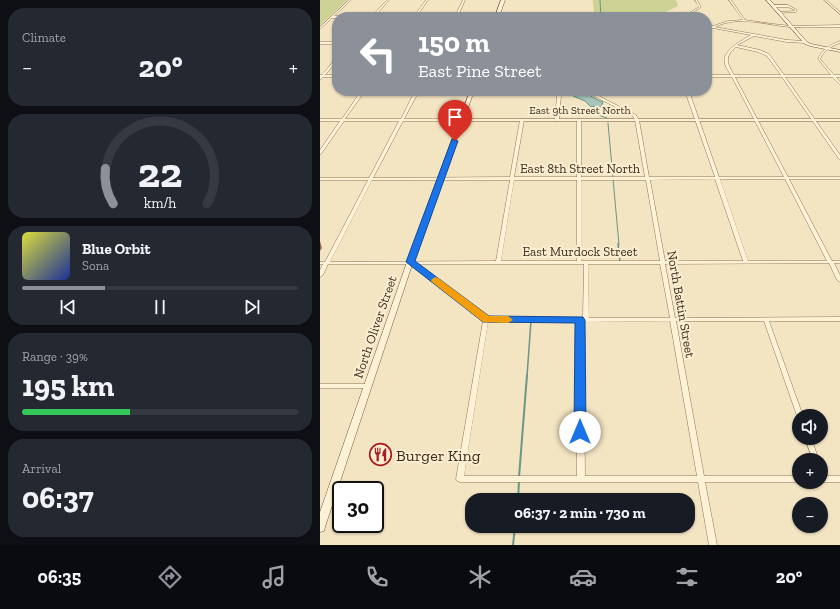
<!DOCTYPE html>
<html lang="en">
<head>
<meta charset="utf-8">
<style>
	body { margin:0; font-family:"Zilla Slab",serif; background:#242831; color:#f1f3f6; height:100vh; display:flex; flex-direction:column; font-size:15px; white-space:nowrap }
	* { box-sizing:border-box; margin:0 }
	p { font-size:13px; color:#9ea1a6 }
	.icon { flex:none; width:22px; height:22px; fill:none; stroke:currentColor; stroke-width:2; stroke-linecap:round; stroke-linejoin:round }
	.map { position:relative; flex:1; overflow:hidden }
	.side { display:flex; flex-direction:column; gap:8px; padding:8px; background:#0d0f14; width:320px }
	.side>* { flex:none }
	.top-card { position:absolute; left:12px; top:12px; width:380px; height:84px; border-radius:16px; box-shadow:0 1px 3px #0004; background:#8c9099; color:#fff; overflow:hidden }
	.fabs { position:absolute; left:472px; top:409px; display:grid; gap:8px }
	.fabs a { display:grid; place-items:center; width:36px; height:36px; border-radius:50%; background:#171b24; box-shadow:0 1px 3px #0004; font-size:20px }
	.speed { position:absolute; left:12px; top:481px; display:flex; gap:8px; font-size:20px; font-weight:700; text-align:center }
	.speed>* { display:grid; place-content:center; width:52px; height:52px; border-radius:50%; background:#171b24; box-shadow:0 1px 3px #0004; line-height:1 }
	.speed .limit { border:2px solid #111; border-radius:6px; background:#fff; color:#111 }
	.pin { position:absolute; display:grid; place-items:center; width:34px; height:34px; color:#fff; margin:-41px -17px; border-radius:50% 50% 50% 0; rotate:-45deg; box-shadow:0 0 4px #0007 }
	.pin .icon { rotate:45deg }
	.me { position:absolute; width:44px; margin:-22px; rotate:0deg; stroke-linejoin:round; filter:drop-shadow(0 0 3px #0008) }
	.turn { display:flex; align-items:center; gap:14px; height:84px; padding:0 20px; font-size:18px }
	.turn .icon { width:52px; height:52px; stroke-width:2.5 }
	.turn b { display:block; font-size:28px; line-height:34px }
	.big { font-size:30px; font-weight:700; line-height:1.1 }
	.side .card { flex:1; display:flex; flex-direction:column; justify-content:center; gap:6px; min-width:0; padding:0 14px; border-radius:16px; background:#242831 }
	.side .dial { align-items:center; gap:0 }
	.dial svg { height:104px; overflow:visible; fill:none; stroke:#363941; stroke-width:7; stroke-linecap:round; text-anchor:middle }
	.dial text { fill:#f1f3f6; stroke:none }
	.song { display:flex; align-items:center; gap:12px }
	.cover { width:48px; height:48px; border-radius:6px; background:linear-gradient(135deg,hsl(60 70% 55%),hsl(230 70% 35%)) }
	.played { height:4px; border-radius:2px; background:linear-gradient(90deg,#8c9099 30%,#363941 30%) }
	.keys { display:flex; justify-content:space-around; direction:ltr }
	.heat { display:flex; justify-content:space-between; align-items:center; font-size:22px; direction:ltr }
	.charge { height:6px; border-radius:3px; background:linear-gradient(90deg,#34c759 39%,#363941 0) }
	.trip { position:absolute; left:145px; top:493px; width:230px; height:40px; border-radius:16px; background:#171b24; box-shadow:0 1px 3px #0004; font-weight:700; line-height:40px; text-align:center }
	.tab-bar { display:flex; height:64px; justify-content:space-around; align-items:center; background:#090b0e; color:#9ea1a6 }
	.tab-bar .icon { width:28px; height:28px }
	.tab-bar .current { color:#8c9099 }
	.tab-bar b { font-size:18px; color:#f1f3f6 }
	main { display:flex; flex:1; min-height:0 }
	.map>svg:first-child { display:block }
	.green { fill:#ccd394 }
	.water { fill:#a5c5bc; stroke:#6a958a }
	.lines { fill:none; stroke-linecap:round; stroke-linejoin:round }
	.stream-far2 { stroke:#6a958a; stroke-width:1 }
	.stream-far1 { stroke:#6a958a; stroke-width:1.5 }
	.stream { stroke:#6a958a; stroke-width:2 }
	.street-casing { stroke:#907556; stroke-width:1 }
	.secondary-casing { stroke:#725539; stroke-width:1 }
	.street { fill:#fdf1d6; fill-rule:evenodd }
	.secondary { fill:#fdf1d6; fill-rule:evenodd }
	.shaded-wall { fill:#966d50 }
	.route { fill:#1a73e8; stroke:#114b97 }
	.slow { fill:#f59e0b }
	.labels { text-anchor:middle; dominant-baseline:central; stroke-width:4; stroke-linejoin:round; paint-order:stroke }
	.far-street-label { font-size:11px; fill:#3e2c1c; stroke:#faeed2 }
	.street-label { font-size:13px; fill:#3e2c1c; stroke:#faeed2 }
	.near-poi-label { font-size:16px; fill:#3e2c1c; stroke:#faeed2; text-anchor:start }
</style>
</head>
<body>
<main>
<section class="side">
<div class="card"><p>Climate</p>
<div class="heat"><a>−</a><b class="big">20°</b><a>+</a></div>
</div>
<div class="card dial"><svg viewBox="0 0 100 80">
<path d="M14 69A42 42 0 1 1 86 69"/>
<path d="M14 69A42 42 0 0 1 8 42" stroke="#8c9099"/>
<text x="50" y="56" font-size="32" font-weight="700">22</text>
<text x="50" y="72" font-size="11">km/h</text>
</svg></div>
<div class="card">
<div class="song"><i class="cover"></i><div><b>Blue Orbit</b><p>Sona</p></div></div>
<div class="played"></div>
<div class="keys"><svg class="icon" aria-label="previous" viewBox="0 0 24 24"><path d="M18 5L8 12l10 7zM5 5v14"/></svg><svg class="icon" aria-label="pause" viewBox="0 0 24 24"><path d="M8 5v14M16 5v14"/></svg><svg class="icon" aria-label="next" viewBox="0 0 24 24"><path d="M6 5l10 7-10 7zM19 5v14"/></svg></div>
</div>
<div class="card"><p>Range · 39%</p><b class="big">195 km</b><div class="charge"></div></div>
<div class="card"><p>Arrival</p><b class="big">06:37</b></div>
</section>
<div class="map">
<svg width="520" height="545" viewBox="0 0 520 545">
	<rect width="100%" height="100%" fill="#f3e4c2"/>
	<g class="green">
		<path d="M0 0H27L0 25Z"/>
		<path d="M273 0H356L358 6 335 17H274Z"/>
	</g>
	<path class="water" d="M255 91C266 91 273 99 283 102L281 107H271L265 101 253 96 252 93Z"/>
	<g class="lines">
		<g class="stream-far2">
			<path d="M280 0 281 17"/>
			<path d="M273 106 278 115 287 118"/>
			<path d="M288 123 299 245"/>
		</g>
		<g class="stream-far1">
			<path d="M298 244 300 262"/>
			<path d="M207 376 211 321"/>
		</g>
		<g class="stream">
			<path d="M199 477 207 375"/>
			<path d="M198 500 199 481"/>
			<path d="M193 545 195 526"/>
		</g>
		<defs>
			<g id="street">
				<path d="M29 0H31L14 16H52L67 0H69L55 16H94L106 0H108L97 16H135L143 0H145L138 16H257L258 17H17V18H12L0 29V27Z"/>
				<path d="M375 0H377L381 7 366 17H363L379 7Z"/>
				<path d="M409 0H411L425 20 453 24 471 26 520 25V27C503 27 486 28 470 27 445 25 419 15 395 27L467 40 486 41V42L485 43 467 42 434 36 417 45 440 50 449 54 464 75H511L498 59C502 49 510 45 520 41V43C512 46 504 50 500 59L514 75H520V77H516L520 82V85L512 77H465L520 155V159H519L462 77H415L468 177H520V179H469L512 261H520V263H514L520 275V282L517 280 509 263 345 264 355 318 520 317V321H449L483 416H479V418L477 416 444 321H356L384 476H479V482H385L397 545H389L378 482H140L137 481 136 479 163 321 90 264H8L3 275 0 277V270L3 264H0V262H5L48 180H0V178H49L79 121H24L1 154H0V150L20 121H0V119H22L41 91H45L25 119H81L95 91H99L84 119H142L144 120 142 121H83L53 178 190 177 200 120 202 119 204 120 194 177H257V120L259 119 261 120V177H325L315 120 313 116 270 94V92H271L316 115 319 120 329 177H395L365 91H369L399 177H464L412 77H387V75H411C409 72 406 68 405 64 401 51 422 40 431 35L393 28 387 31V29L390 27H387V25L393 26 408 21 423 20ZM416 47 438 52 447 56 461 75H414C407 63 404 57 416 47ZM395 179 423 261H345L330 180ZM400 179H465L507 261H428ZM52 180H190L176 261 10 262ZM194 180H257V261H181ZM261 180H326L340 261H261ZM96 264H264L263 318H167ZM268 264H340L350 318H269ZM350 321 377 476H265L263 322ZM168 322H257V476H144Z"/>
				<path d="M504 0H506L520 12V14Z"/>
				<path d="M468 5 477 10 476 12 458 13 459 12 474 11 475 10 468 7H453L452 6 453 5Z"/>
				<rect x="0" y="42" width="17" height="2"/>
				<path d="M16 58H17V61L5 75H17V77H3L0 80V75H2Z"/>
				<path d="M241 91H245L241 95 239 120 237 121 235 120 237 95Z"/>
				<path d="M0 384H50L51 386 50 388H0Z"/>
				<path d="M485 438H491L499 460H493Z"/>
				<rect x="501" y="476" width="19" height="6"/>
			</g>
			<g id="secondary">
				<path d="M181 0H185L179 17H175Z"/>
				<path d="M446 0H450L487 42 491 44 520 50V52L490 46 485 44Z"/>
				<path d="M150 91H154L144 119H520V121H143L93 262 5 527 4 531 0 532V512L87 262Z"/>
			</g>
		</defs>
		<use href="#street" class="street-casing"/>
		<use href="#secondary" class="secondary-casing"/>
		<use href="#street" class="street"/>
		<use href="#secondary" class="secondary"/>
	</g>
	<path class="shaded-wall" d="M0 241 2 248 0 251Z"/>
	<path class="route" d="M132 139 138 141 95 261 169 316 263 317 265 320 266 432 265 435 260 437 256 435 254 432 255 323 163 322 86 262Z"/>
	<path class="slow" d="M115 277 118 278 169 316H188L193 320 188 323 163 322 112 282 111 280Z"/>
	<defs>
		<symbol id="restaurant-ring" viewBox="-11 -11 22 22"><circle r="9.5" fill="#faeed2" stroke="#a71e20" stroke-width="1.5"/><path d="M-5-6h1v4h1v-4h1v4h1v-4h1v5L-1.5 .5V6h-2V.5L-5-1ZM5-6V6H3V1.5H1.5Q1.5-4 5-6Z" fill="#a71e20"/></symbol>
	</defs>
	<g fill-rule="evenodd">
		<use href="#restaurant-ring" x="48" y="442" width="25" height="25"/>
	</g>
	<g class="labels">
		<g class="far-street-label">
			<text x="260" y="110">East 9th Street North</text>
		</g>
		<g class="street-label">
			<text x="260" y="168">East 8th Street North</text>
			<text x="260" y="251">East Murdock Street</text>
			<text transform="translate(361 304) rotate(80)">North Battin Street</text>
			<text transform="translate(55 327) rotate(-71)">North Oliver Street</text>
		</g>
		<g class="near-poi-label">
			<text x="76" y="455">Burger King</text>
		</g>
	</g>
</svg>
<div class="fabs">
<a><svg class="icon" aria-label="sound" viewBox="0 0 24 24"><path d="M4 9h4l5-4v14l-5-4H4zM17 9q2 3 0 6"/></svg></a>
<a>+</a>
<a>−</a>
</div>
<div class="speed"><div class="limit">30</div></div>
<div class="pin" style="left:135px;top:141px;background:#d93025"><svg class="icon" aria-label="arrive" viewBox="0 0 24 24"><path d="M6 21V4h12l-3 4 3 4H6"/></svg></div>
<svg class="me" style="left:260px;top:432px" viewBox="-20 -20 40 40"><circle r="19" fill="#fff"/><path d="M0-13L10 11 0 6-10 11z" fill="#1a73e8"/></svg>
<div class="trip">06:37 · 2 min · 730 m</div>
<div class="top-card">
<div class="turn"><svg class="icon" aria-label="left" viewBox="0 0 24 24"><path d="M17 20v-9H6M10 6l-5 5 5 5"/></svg><div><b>150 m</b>East Pine Street</div></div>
</div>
</div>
</main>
<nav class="tab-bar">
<b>06:35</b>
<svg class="icon current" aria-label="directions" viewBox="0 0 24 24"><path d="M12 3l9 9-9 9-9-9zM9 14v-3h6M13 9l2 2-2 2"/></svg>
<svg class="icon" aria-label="music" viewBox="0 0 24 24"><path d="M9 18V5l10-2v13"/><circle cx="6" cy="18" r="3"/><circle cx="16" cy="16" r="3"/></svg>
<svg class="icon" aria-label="phone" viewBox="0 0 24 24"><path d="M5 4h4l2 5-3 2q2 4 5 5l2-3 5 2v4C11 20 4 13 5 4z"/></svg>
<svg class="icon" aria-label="climate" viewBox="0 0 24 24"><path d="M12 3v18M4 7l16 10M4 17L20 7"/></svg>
<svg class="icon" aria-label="car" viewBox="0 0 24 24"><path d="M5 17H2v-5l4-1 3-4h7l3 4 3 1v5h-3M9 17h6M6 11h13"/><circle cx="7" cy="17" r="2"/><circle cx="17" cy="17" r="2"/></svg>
<svg class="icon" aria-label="filters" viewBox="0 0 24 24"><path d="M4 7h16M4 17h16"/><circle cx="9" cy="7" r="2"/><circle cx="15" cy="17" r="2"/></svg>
<b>20°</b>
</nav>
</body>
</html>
